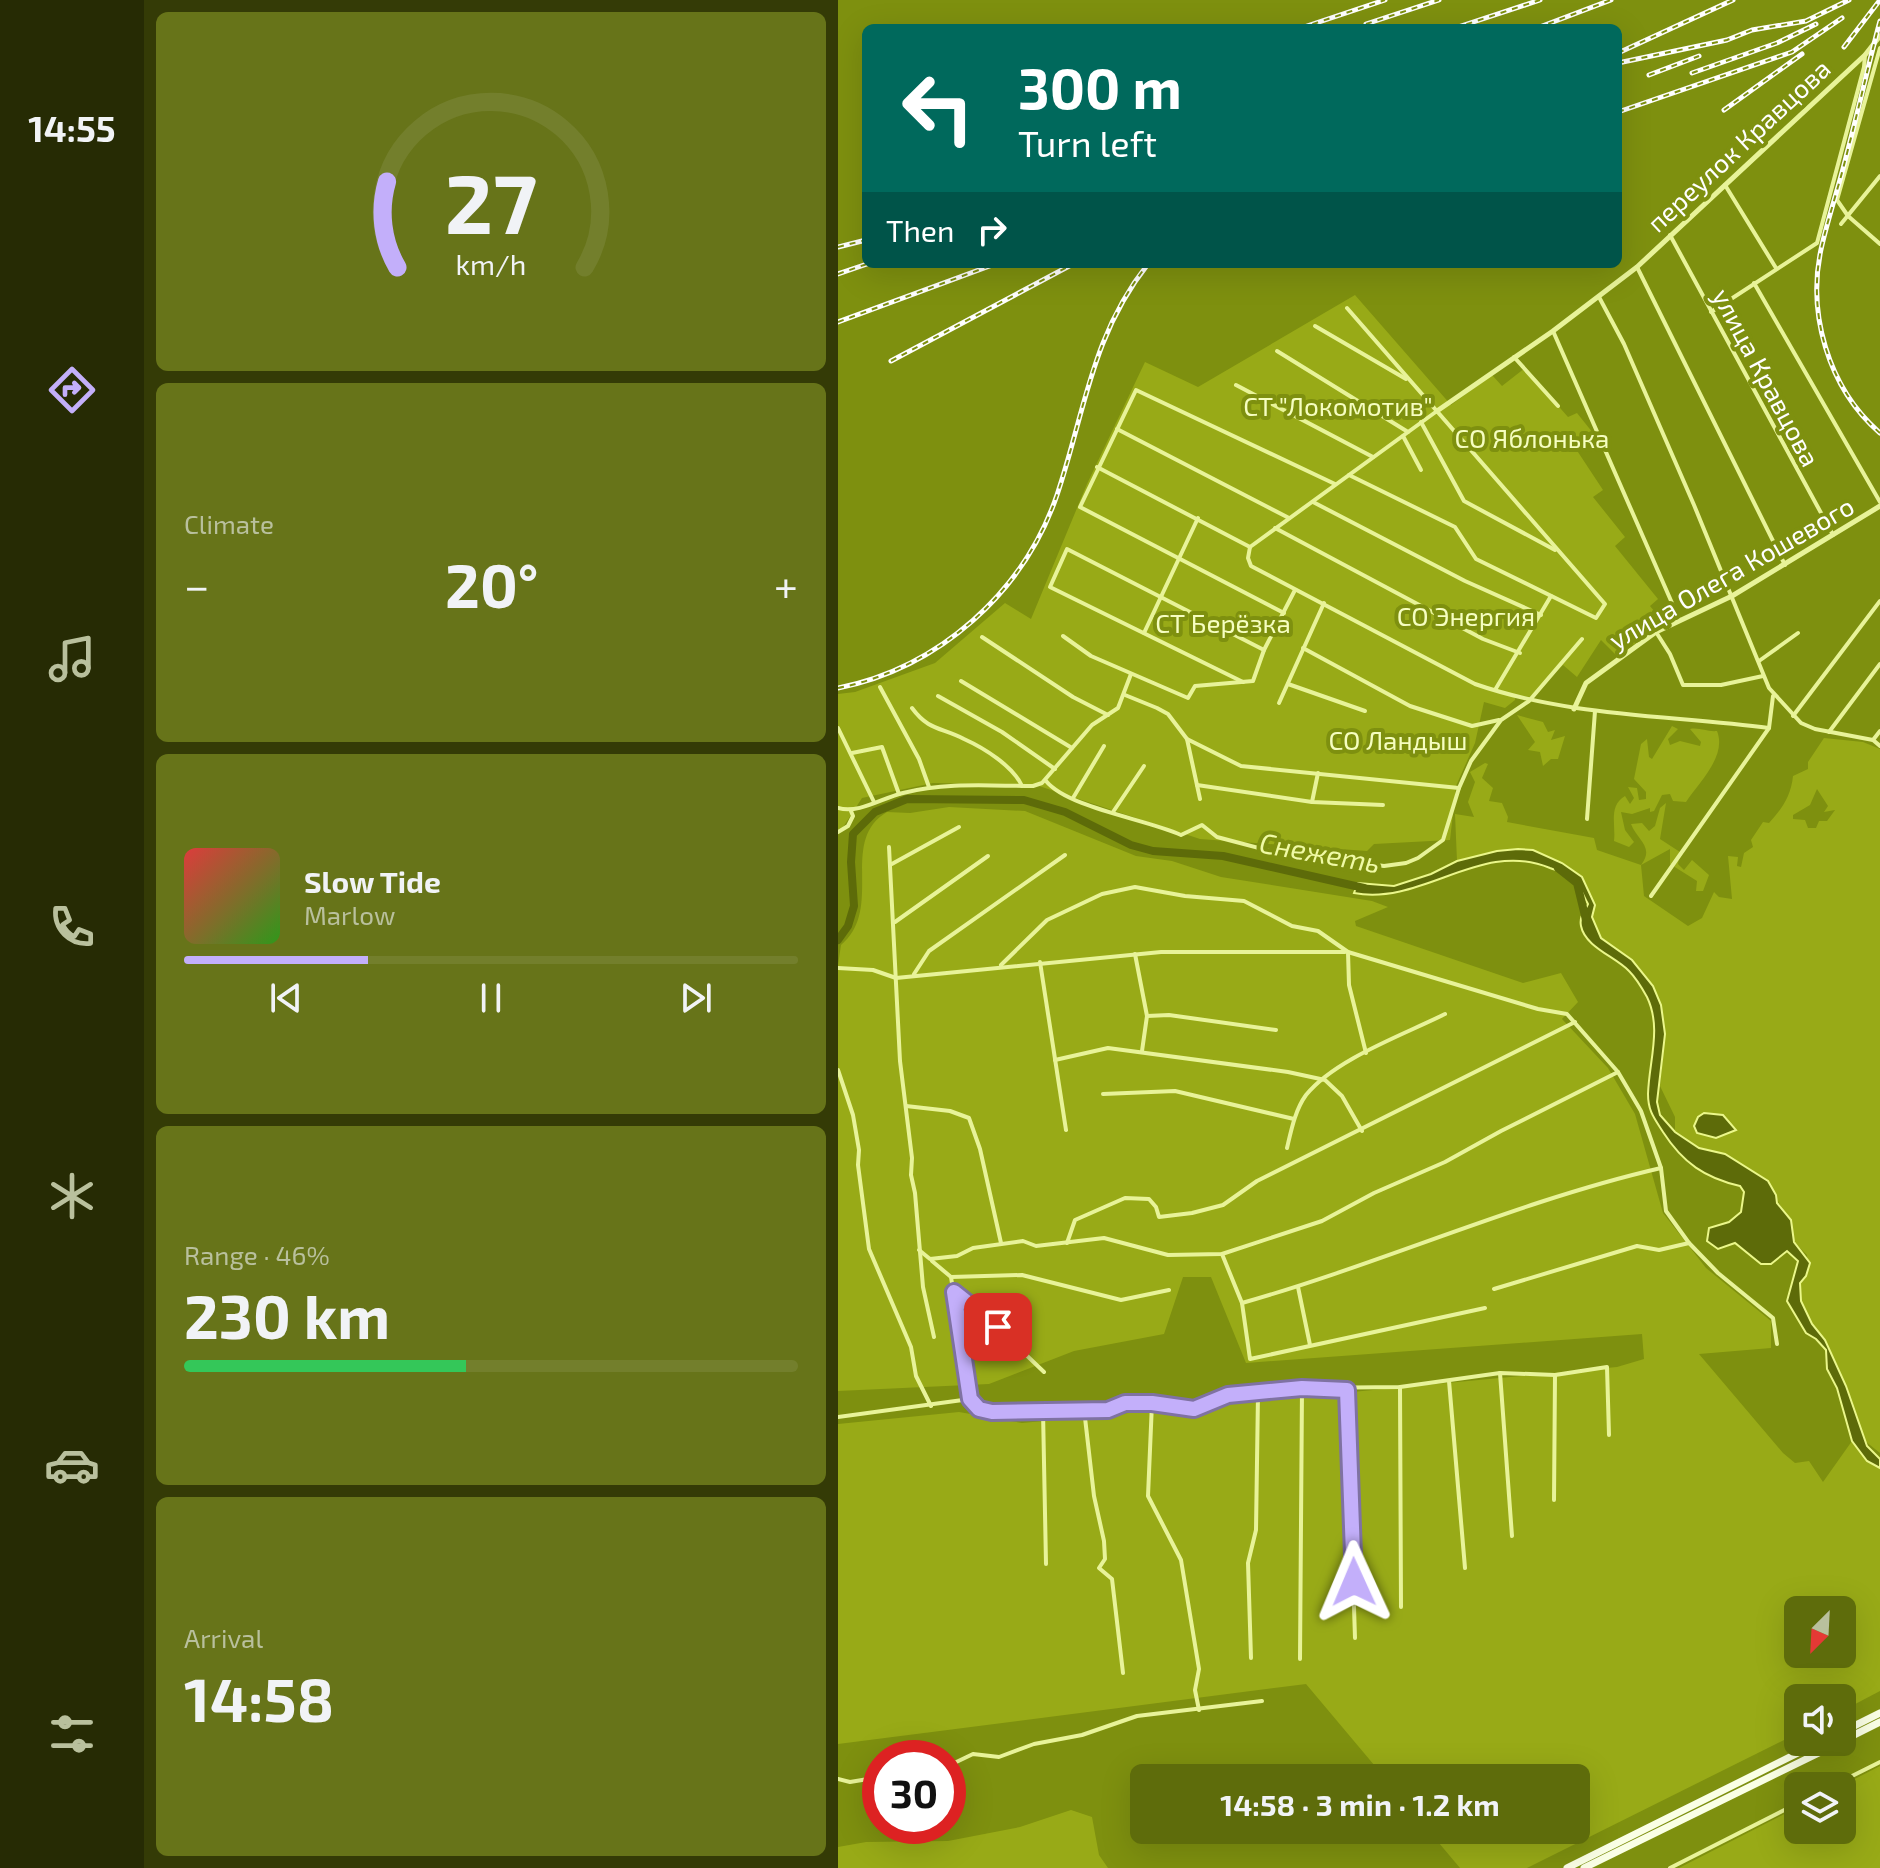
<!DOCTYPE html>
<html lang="en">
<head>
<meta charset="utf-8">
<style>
	body { margin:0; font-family:"Exo 2",sans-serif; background:#677419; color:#f1f3f6; height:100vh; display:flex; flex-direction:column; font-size:30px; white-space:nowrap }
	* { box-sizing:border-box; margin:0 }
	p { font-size:26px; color:#b9c09d }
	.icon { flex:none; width:44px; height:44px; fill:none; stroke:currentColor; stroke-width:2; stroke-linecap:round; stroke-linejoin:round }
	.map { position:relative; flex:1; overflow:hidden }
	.details { display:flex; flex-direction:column; gap:12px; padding:12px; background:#343b06; width:694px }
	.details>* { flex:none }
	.hud { position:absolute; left:24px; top:24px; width:760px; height:244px; border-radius:12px; box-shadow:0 8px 32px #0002; background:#00695c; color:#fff; overflow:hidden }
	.needle { width:52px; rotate:204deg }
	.tools { position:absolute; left:946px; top:1596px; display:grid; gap:16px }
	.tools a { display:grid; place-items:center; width:72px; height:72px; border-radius:12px; background:#5e6c0b; box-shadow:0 8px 32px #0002; font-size:40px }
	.speed { position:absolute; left:24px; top:1740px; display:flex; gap:16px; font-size:40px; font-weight:700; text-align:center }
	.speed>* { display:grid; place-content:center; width:104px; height:104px; border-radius:50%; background:#5e6c0b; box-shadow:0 8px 32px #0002; line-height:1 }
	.speed .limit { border:12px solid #d22; background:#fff; color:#111 }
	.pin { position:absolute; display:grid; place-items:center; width:68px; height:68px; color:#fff; margin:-34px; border-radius:16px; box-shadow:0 4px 12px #0006 }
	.me { position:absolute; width:88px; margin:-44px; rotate:359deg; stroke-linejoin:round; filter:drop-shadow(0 0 6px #0008) }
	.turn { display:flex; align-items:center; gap:28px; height:168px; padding:0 24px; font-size:36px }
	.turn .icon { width:104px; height:104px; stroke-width:2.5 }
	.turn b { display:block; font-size:56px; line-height:68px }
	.then { display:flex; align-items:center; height:76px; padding:0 24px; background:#0003; gap:16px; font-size:30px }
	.big { font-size:60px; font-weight:700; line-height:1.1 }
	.details .tile { flex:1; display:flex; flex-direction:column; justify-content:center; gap:12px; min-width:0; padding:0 28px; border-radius:12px; background:#677419 }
	.details .dial { align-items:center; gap:0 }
	.dial svg { height:208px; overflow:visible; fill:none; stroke:#737f2c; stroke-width:7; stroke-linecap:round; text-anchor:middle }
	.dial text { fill:#f1f3f6; stroke:none }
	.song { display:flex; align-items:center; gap:24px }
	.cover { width:96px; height:96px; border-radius:12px; background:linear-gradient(135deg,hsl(0 70% 55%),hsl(110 70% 35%)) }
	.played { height:8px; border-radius:4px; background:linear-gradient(90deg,#c3affa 30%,#737f2c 30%) }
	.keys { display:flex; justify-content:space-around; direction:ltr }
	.heat { display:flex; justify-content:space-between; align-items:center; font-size:44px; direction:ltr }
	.charge { height:12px; border-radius:6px; background:linear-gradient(90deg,#34c759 46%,#737f2c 0) }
	.trip { position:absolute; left:292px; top:1764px; width:460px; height:80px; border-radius:12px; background:#5e6c0b; box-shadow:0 8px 32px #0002; font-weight:700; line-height:80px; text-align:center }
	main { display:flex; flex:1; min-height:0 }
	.dock { display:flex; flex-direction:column; width:144px; justify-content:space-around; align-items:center; background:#262b04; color:#b9c09d }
	.dock .icon { width:56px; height:56px }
	.dock .current { color:#c3affa }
	.dock b { font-size:36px; color:#f1f3f6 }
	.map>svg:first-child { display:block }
	.green { fill:#98aa17; fill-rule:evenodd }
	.water { fill:#5d6b09; stroke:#ebf78a; stroke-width:2 }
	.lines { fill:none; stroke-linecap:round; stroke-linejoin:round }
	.river { stroke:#5d6b09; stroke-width:8 }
	.minor { stroke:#e8f399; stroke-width:4 }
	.tertiary { stroke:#e8f399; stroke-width:5 }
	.primary { stroke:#faffe5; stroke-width:7 }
	.rail-casing { stroke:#fff; stroke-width:5 }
	.rail { stroke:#7e900f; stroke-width:2; stroke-dasharray:6; stroke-linecap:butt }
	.route-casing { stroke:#7f72a2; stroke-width:20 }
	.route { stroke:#c3affa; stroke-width:14 }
	.labels { text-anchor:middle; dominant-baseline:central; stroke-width:8; stroke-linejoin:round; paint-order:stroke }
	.street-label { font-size:26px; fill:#fff; stroke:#7e900f }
	.park-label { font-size:26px; fill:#f6fec0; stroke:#7e900f }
	.water-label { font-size:28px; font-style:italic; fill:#f0faa5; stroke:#7e900f }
</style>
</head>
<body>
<main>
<nav class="dock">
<b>14:55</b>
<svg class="icon current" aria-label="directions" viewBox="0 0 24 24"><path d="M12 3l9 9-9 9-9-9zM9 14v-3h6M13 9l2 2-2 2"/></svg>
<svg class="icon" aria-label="music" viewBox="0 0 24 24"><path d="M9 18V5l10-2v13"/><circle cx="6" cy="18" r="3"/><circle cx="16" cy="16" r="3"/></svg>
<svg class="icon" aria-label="phone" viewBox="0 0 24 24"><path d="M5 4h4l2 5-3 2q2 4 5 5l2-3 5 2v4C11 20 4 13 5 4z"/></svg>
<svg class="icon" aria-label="climate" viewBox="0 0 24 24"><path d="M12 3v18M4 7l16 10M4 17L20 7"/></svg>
<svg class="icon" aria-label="car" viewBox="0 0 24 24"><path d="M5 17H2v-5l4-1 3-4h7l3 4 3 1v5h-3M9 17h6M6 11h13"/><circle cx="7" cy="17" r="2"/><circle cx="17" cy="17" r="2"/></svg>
<svg class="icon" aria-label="filters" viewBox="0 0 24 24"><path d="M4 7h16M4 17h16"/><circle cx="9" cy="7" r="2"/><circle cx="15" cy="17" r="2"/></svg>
</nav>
<section class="details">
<div class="tile dial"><svg viewBox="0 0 100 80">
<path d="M14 69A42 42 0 1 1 86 69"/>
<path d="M14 69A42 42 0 0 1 10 36" stroke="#c3affa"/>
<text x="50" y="56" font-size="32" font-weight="700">27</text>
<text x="50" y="72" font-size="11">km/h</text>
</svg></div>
<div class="tile"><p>Climate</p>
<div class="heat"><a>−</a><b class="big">20°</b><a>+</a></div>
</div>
<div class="tile">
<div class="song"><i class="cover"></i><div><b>Slow Tide</b><p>Marlow</p></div></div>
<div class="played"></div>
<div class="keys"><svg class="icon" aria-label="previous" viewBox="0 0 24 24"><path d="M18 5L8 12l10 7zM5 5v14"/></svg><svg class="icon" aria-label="pause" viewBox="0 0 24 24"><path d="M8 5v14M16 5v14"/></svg><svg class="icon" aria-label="next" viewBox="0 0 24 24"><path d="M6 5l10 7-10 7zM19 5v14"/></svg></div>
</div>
<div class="tile"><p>Range · 46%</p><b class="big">230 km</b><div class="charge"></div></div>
<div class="tile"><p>Arrival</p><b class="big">14:58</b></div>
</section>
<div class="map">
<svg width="1042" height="1868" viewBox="0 0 1042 1868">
	<rect width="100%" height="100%" fill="#7e900f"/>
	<g class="green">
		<path d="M517 295 613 405 654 375 664 386 687 368 730 417 739 413 755 433 736 446 765 490 755 497 787 537 777 546 820 599 812 606 826 623 779 656 763 640 739 677 725 665 692 697 678 695 677 700 667 708 646 702 637 743 618 786 612 840 536 844 529 851 362 839 198 785 95 783 24 798 0 835V694L17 692 97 663 167 603 193 619 249 484 307 362 360 387Z"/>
		<path d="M679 715 705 722 710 732 717 730 713 740 727 736 720 759H713L705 766 702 752 690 750 697 742Z"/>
		<path d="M834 726 840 729 830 739 832 745 842 741 862 746 863 742 852 729C861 727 869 732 879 731 889 756 862 781 848 802L835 801 832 794 824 795 816 811 812 812V808L794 814 783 812 787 830 796 842 791 847 776 841C778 825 770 806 787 796L792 804 796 798 790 787 799 788 801 800 808 799V792L796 779 803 744 809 739 811 757 814 759Z"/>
		<path d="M986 738 1025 742 1042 749V1453L1027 1441 1008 1386 987 1340 974 1324 963 1301 962 1283 970 1272 969 1255 956 1242 954 1229 930 1181 887 1154 865 1150 837 1132V1117L822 1086 827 1034 823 1005 815 986 794 960 763 938 754 917 757 905 745 877 724 863 693 850 659 851 619 861 617 814 636 817 630 802 637 782 632 772 647 763 650 764 644 778 655 788 651 801 664 803 670 817 669 822 756 838 759 850 803 865C817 847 799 840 793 824L804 823 811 831 817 826 822 808 828 803 822 839 842 852 840 864 846 870 854 860 871 875 865 891H858L859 881 832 864V849L803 865 806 896 850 926 864 918 876 892 881 897 894 899 890 856 900 857 899 866 903 867 906 853 915 847 913 840 925 822 931 823C944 809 953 796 955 776L970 769V762ZM979 789 990 806 986 812 997 810 989 821H981L978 828H970L967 820 955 819V815L972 805Z"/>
		<path d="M111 807 187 811 298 856 334 861 383 877 534 901 550 907 517 921 518 926 685 983 723 973 740 1002 724 1019 770 1068 797 1114 825 1213 868 1268 933 1321V1348L861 1354 945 1453 957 1463 971 1461 985 1482 1014 1441 1029 1461 1042 1468V1691L1004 1711V1698H960V1733L689 1868H622L590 1830H738V1778H547L468 1684 0 1744V1424L121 1412 184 1423 779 1367 806 1359 804 1334 408 1363 373 1277H345L326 1334 236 1351 151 1384 0 1391V965L3 945C47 908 0 841 49 812L72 813ZM960 1610H1004V1654H960Z"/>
		<path d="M1042 1766V1868H841L960 1807V1830H1004L1003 1786Z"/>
		<path d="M233 1810 254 1817 261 1855 270 1868H0V1847L28 1842 110 1841 182 1827Z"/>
	</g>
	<g class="water">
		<path d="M680 849 695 850 724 863 744 877 757 905 754 917 763 938 794 960 815 986 823 1005 827 1034 819 1102 822 1115 837 1132 861 1148 887 1154 930 1181 938 1195 939 1203 953 1220 956 1242 972 1263 968 1276 962 1283 963 1301 974 1324 987 1340 1008 1386 1029 1446 1042 1459V1468L1029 1461 1014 1441 999 1388 989 1369 988 1350 978 1339 968 1333 949 1301 960 1261 949 1251 933 1264H923L897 1243 880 1249 869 1241 871 1228 891 1222 903 1212 906 1192 902 1186C867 1178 845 1163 825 1132 816 1118 810 1111 810 1094 811 1061 824 1028 809 997 804 988 798 978 791 971 778 957 747 947 743 926 741 916 747 911 750 904 745 895 742 885 734 878 728 872 720 871 712 868 643 839 585 906 516 893L520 883 556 886 593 874 619 861 659 851Z"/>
		<path d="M866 1113 885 1115 898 1130 878 1138 859 1133 856 1126 860 1117Z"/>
	</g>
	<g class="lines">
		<g class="river">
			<path d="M720 868 739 883 748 920"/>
			<path d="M0 940 10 926 16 906 13 862 15 834 37 812 69 799 186 800 227 812 293 845 315 851 385 856 526 888"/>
		</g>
		<g class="minor">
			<path d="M1042 48 999 200 1010 216 1042 244"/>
			<path d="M887 185 938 268"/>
			<path d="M1003 224 1042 176"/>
			<path d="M832 235 995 535"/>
			<path d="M799 267 947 565"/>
			<path d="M916 283 1042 502"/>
			<path d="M761 297 786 344 856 505 931 688 963 723 977 729 1035 740 1042 746"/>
			<path d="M509 308 767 604 758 618 638 559 617 527 511 475"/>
			<path d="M873 312 979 243 1026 67 1027 55"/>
			<path d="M477 326 568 379"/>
			<path d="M715 331 841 619"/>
			<path d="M439 351 570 432"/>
			<path d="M676 357 720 406"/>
			<path d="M398 385 535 457"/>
			<path d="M583 422 626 501 717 550"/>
			<path d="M279 429 451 518"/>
			<path d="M565 436 583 470"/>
			<path d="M259 467 412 547"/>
			<path d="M475 502 627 581 703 615"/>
			<path d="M437 528 645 639 682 653"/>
			<path d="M412 547 410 558 413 566 637 684C732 717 833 715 931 728"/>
			<path d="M412 547 599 411"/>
			<path d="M446 613 242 507 298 390 497 484"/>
			<path d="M818 632 832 654 845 685H883L925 676"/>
			<path d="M306 633 360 518"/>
			<path d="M225 636 253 656 350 698 357 686 415 681 426 650 457 590"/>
			<path d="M144 637 235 697 270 715"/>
			<path d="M465 648 572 706 634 726 661 720"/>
			<path d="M921 661 960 633"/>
			<path d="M123 681 234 748"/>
			<path d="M405 682 212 587 229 549 426 650"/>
			<path d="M450 684 527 711"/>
			<path d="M42 687 81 759 91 787"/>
			<path d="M657 690 713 596"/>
			<path d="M287 695 319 708 330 714 349 739 403 766 621 788"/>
			<path d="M100 696 164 732 217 769"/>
			<path d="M441 703 486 603"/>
			<path d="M74 708C91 731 103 727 126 739 146 748 175 766 184 786"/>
			<path d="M955 716 1042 601"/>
			<path d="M0 728 36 802"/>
			<path d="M991 732 1042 664"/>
			<path d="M349 739 362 799"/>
			<path d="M1035 740 1042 731"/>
			<path d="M14 753 44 747 61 794"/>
			<path d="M208 781C230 808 308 819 343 835L364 825 379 837 436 852 546 866 568 863 580 858 605 840 621 788 633 761 663 720 691 701 744 639"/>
			<path d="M359 785 474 802 545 805"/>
			<path d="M235 798 266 746"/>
			<path d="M474 802 480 773"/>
			<path d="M0 808C21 814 44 798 65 793 109 782 151 786 195 786L204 783 254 725 280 708 293 674"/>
			<path d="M275 812 306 766"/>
			<path d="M749 819 757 711"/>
			<path d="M0 832 10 826 15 816 13 811"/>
			<path d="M51 847 62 1061 74 1158 73 1175 77 1193 85 1287 96 1337"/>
			<path d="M52 865 121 827"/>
			<path d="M813 896 931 728 935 696"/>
			<path d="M57 922 150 856"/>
			<path d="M510 952 511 985 528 1053"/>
			<path d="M297 954 309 1016 304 1051"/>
			<path d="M202 962 228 1130"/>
			<path d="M163 965 209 920 264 894 297 887 347 896 406 901 454 926 480 931 510 952 700 1009 729 1014 780 1072 803 1111 823 1168 828 1211 851 1243 880 1273 935 1318 939 1344"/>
			<path d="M0 968 35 970 58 978 323 952H507"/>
			<path d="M76 974 91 951 227 855"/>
			<path d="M309 1016 331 1015 438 1030"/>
			<path d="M217 1060 270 1048 450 1072 487 1080 504 1096 524 1131"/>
			<path d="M0 1070 15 1115 21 1150 20 1165 31 1249 73 1347 78 1376 93 1406"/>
			<path d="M265 1094 337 1091 456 1119"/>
			<path d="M68 1106 112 1111 131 1118 142 1149 163 1243"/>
			<path d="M449 1148C453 1131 457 1110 468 1095 497 1059 565 1035 607 1014"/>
			<path d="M229 1243 237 1220 287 1198 311 1199 318 1207 321 1217 354 1213 385 1205 419 1181 737 1022"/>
			<path d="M81 1250 92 1259 119 1256 135 1248 185 1241 198 1246 266 1238 330 1255 384 1254 484 1221 536 1193 607 1162 663 1131 780 1072"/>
			<path d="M384 1254 404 1303 412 1359 647 1308"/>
			<path d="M94 1261 113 1277 132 1399"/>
			<path d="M113 1277 184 1275 283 1300 331 1290"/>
			<path d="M460 1287 472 1345"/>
			<path d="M656 1289 799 1246 821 1250 851 1243"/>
			<path d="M116 1292 144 1313 206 1372"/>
			<path d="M404 1303C545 1263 680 1201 823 1168"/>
			<path d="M662 1373 674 1536"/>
			<path d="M611 1381 627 1568"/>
			<path d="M562 1387 563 1607"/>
			<path d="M509 1390 517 1638"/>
			<path d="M314 1403 310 1496 343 1560 361 1669 357 1690 361 1710"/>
			<path d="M246 1409 256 1496 266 1541 267 1559 261 1568 274 1579 285 1673"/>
			<path d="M205 1411 208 1564"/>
			<path d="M0 1417 132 1399 141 1409 154 1412 270 1410 287 1403 356 1409 390 1395 464 1388 562 1387 662 1373 717 1375 769 1367 771 1435"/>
			<path d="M716 1500 717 1375"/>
			<path d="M413 1658 410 1563 418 1530 420 1394"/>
			<path d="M462 1659 464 1388"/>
			<path d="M110 1766 135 1754 161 1757 196 1744 244 1735 299 1716 424 1701"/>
			<path d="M0 1779 12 1782 42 1777"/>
			<path d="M994 1786 1042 1762"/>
			<path d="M832 1868 960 1803"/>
		</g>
		<g class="tertiary">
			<path d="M599 411 715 331 799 267 1027 55 1042 36"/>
			<path d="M736 709 748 683 818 632 894 596 1042 506"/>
		</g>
		<g class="primary">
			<path d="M1004 1732 1042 1713"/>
			<path d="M1004 1741 1042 1722"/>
			<path d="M729 1868 982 1742"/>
			<path d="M746 1868 1003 1742"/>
		</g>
		<defs>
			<g id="rail">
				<path d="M1042 21C1030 66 1020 112 1008 157 1001 186 991 215 984 245 968 312 990 388 1042 433"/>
				<path d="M528 24 601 0"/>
				<path d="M463 28 547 0"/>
				<path d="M617 28 702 0"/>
				<path d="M699 28 773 0"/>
				<path d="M1006 47 1042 0"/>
				<path d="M780 53 895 0"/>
				<path d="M780 63 889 40 914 30 968 21 1011 0"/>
				<path d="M854 73 939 43 978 24"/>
				<path d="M811 75 861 56"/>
				<path d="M886 110 964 54"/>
				<path d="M780 112 954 52 1004 18"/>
				<path d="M0 247 28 240"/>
				<path d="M0 274 29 264"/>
				<path d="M0 322 157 264"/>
				<path d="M53 361 235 264"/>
				<path d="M0 688C101 668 186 592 219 495 247 412 253 336 310 264"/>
			</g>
		</defs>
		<use href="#rail" class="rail-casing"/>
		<use href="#rail" class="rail"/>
	</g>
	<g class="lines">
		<defs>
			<path id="route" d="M160 1327 116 1292 132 1399 141 1409 154 1412 270 1410 287 1403H314L356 1409 390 1395 464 1388 509 1390 516 1582"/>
		</defs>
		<use href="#route" class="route-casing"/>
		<use href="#route" class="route"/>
	</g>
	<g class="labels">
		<g class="street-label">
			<text transform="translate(900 145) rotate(-43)">переулок Кравцова</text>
			<text transform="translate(929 377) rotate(62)">улица Кравцова</text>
			<text transform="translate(893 572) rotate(-30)">улица Олега Кошевого</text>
		</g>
		<g class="park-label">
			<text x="500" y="405">СТ "Локомотив"</text>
			<text x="694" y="437">СО Яблонька</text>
			<text x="628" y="615">СО Энергия</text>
			<text x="385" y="622">СТ Берёзка</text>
			<text x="560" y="739">СО Ландыш</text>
		</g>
		<g class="water-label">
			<text transform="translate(482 852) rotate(10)">Снежеть</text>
		</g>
	</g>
</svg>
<div class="tools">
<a><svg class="needle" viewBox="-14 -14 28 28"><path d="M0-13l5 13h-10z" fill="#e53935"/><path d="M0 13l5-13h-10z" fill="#b9c09d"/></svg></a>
<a><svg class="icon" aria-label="sound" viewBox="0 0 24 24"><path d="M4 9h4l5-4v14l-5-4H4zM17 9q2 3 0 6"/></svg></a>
<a><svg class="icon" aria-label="layers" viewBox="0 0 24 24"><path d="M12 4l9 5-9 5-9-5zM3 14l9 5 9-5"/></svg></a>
</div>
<div class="speed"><div class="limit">30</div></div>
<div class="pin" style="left:160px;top:1327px;background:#d93025"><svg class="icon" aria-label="arrive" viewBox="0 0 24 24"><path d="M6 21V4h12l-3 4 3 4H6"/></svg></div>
<svg class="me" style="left:516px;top:1582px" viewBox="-20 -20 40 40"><path d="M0-17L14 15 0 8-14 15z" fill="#c3affa" stroke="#fff" stroke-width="4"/></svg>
<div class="trip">14:58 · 3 min · 1.2 km</div>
<div class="hud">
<div class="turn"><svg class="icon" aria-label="left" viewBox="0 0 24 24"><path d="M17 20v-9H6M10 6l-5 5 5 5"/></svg><div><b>300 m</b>Turn left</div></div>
<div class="then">Then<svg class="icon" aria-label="right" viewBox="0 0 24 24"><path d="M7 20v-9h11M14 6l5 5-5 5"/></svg></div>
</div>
</div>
</main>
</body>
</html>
